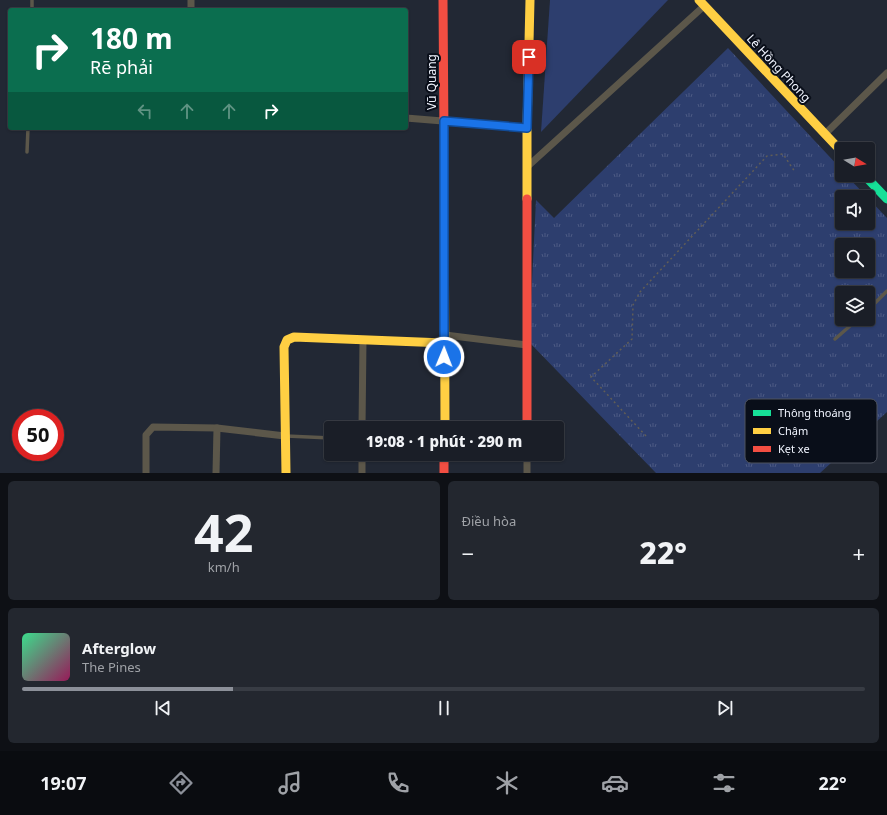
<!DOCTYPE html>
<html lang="vi">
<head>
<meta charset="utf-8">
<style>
	body { margin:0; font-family:"Noto Sans",sans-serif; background:#23272f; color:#f1f3f6; height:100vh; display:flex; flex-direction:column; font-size:15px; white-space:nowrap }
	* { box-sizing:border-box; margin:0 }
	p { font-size:13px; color:#9fa2a7 }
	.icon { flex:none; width:22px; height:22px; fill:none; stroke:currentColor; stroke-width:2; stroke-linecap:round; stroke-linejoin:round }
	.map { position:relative; height:473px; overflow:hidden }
	.drawer { display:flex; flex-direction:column; gap:8px; padding:8px; background:#0e1015; flex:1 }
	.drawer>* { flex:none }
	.guide { position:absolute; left:8px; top:8px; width:400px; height:122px; border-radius:4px; box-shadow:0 1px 3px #0004,0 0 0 1px #383c44; background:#0b6e4f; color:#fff; overflow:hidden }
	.needle { width:26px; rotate:101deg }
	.buttons { position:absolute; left:835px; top:142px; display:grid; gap:8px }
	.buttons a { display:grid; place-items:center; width:40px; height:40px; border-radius:4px; background:#1a1e27; box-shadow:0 1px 3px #0004,0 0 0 1px #383c44; font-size:20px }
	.speed { position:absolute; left:12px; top:409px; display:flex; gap:8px; font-size:20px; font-weight:700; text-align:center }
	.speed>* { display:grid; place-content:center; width:52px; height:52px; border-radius:50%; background:#1a1e27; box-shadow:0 1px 3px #0004,0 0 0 1px #383c44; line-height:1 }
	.speed .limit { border:6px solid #d22; background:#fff; color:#111 }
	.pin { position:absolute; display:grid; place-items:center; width:34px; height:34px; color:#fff; margin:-17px; border-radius:8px; box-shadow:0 2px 6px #0006 }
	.me { position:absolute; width:44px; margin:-22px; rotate:1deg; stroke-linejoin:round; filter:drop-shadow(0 0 3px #0008) }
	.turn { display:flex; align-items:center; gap:14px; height:84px; padding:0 16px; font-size:18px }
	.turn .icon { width:52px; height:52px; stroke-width:2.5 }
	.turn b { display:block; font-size:28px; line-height:34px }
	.lanes { display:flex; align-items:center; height:38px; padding:0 16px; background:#0003; justify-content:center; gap:20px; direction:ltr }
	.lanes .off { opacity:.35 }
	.big { font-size:30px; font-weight:800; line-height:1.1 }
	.drawer .tile { flex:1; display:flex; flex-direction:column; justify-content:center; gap:6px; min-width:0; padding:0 14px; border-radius:6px; background:#23272f }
	.drawer .dial { align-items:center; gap:0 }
	.dial b { font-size:52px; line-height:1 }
	.song { display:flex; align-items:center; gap:12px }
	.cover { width:48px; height:48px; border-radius:6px; background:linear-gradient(135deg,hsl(150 70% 55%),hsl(330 70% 35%)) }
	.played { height:4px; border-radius:2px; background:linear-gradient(90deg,#8c9099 25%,#383c44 25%) }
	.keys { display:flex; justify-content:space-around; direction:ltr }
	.heat { display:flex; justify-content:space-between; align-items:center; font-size:22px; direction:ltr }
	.drawer .tiles { flex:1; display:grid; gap:8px; grid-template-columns:1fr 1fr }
	.tile:last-child { grid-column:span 2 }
	.trip { position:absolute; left:324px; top:421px; width:240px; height:40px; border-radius:4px; background:#1a1e27; box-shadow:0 1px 3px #0004,0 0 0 1px #383c44; font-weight:800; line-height:40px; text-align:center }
	.dock { display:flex; height:64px; justify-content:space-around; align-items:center; background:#0a0c10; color:#9fa2a7 }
	.dock .icon { width:28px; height:28px }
	.dock .selected { color:#8c9099 }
	.dock b { font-size:18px; color:#f1f3f6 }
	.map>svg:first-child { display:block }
	.grass { fill:#2d3e6e }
	.park { fill:url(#park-tufts); fill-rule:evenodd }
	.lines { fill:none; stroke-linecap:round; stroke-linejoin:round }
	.path { stroke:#605d57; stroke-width:1.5; stroke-dasharray:2 3; stroke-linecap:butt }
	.lane { stroke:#5c574a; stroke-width:3.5 }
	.street { stroke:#5c574a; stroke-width:7 }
	.fast { stroke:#16e098; stroke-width:9 }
	.slow { stroke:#ffcf43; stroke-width:9 }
	.jam { stroke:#f24e42; stroke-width:9 }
	.route-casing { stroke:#114b97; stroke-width:10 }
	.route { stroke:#1a73e8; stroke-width:7 }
	.labels { text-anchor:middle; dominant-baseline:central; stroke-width:4; stroke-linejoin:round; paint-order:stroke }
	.street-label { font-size:12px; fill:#f0f4fe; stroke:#090e19 }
	.key { fill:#090e19; stroke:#4e535e; stroke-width:1 }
	.key-label { font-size:11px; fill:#f0f4fe }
</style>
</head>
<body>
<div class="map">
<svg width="887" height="473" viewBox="0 0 887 473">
	<defs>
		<pattern id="park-tufts" width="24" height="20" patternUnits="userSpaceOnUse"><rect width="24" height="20" fill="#2d3e6e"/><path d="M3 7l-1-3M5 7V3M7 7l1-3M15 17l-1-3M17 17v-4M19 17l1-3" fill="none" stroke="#4c5a84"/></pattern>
	</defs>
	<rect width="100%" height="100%" fill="#222834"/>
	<path class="grass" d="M550 0H668L541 132Z"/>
	<path class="park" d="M728 48 842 170V175H846L867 197H842V223H868V198L887 218V412L820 473H656L529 342 536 200 554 218ZM842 245H868V271H842ZM842 293H868V319H842Z"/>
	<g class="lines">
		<path class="path" d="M646 436 591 377 632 339 633 305 640 292 767 156 783 154 795 172"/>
		<g class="lane">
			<path d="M32 10V0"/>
			<path d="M27 152 28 128"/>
			<path d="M868 310 887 291"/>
			<path d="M835 339 858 319"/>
			<path d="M286 436 331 438"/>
		</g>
		<g class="street">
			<path d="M191 10V0"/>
			<path d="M406 118 527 128"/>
			<path d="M825 134 887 73"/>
			<path d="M527 167 704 6"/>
			<path d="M445 335 527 345"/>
			<path d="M362 428 363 340"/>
			<path d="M527 454V473"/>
			<path d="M146 473V435L153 427 217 428 285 436"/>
			<path d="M216 473 217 428"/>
			<path d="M362 473V454"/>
		</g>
		<path class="fast" d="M864 175 887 199"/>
		<g class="slow">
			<path d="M699 0 842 152"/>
			<path d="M444 136 445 428"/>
			<path d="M527 199V128L530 0"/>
			<path d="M286 473 284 347 287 340 294 337 444 343"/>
		</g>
		<g class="jam">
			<path d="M443 0 444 136"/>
			<path d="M527 199V428"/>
			<path d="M444 454V473"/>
		</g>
	</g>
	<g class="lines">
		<defs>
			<path id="route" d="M444 357V121L527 128 529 57"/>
		</defs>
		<use href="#route" class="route-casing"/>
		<use href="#route" class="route"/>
	</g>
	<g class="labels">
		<g class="street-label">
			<text transform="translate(779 68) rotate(47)">Lê Hồng Phong</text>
			<text transform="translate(431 82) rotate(-90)">Vũ Quang</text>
		</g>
	</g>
	<rect x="745" y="399" width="132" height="64" rx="6" class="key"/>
	<rect x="753" y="410" width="18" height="6" fill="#16e098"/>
	<rect x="753" y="428" width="18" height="6" fill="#ffcf43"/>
	<rect x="753" y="446" width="18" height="6" fill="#f24e42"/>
	<g class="key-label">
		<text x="778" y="417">Thông thoáng</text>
		<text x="778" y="435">Chậm</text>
		<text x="778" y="453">Kẹt xe</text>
	</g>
</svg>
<div class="buttons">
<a><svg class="needle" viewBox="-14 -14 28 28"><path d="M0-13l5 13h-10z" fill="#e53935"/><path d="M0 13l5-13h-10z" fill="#9fa2a7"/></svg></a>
<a><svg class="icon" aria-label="sound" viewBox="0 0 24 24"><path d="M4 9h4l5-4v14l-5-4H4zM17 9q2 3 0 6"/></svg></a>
<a><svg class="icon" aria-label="search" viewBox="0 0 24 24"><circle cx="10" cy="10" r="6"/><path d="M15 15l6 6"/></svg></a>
<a><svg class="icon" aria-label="layers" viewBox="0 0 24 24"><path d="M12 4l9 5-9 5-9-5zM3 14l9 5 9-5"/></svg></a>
</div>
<div class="speed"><div class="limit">50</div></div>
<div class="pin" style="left:529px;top:57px;background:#d93025"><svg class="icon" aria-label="arrive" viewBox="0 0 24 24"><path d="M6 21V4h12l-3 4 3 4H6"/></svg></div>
<svg class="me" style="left:444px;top:357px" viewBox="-20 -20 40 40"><circle r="17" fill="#1a73e8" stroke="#fff" stroke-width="3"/><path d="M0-11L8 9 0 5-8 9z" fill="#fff"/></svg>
<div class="trip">19:08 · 1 phút · 290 m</div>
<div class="guide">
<div class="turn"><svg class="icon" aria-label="right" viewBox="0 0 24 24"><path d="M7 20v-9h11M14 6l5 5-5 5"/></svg><div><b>180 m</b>Rẽ phải</div></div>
<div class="lanes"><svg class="icon off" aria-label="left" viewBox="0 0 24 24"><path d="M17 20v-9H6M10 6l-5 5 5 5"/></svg><svg class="icon off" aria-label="ahead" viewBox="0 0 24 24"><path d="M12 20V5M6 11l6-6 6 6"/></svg><svg class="icon off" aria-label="ahead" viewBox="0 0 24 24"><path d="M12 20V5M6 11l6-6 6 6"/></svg><svg class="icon" aria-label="right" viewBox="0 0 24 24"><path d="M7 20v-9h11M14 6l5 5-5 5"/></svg></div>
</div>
</div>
<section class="drawer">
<div class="tiles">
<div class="tile dial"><b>42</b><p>km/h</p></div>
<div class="tile"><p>Điều hòa</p>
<div class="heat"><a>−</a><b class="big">22°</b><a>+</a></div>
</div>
<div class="tile">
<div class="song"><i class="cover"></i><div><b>Afterglow</b><p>The Pines</p></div></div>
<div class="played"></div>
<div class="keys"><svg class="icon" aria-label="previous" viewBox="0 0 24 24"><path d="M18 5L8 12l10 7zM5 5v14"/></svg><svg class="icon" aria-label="pause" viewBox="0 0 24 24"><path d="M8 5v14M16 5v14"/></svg><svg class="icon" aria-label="next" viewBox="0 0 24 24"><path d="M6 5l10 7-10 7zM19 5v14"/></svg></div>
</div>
</div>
</section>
<nav class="dock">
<b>19:07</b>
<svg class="icon selected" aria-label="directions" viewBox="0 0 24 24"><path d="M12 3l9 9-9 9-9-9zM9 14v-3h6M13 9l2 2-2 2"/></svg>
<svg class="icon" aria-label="music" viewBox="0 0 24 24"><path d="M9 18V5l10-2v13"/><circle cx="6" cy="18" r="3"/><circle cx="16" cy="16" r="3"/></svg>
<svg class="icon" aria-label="phone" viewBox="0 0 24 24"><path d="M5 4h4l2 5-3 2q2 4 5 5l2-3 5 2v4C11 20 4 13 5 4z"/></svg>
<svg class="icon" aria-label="climate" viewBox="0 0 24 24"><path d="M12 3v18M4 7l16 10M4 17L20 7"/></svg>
<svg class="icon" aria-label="car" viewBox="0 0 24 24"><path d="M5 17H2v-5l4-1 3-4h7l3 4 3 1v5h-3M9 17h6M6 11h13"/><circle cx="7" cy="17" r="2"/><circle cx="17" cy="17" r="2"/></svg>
<svg class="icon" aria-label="filters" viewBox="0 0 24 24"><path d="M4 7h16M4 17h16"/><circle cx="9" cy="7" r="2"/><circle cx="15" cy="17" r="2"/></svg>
<b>22°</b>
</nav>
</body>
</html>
